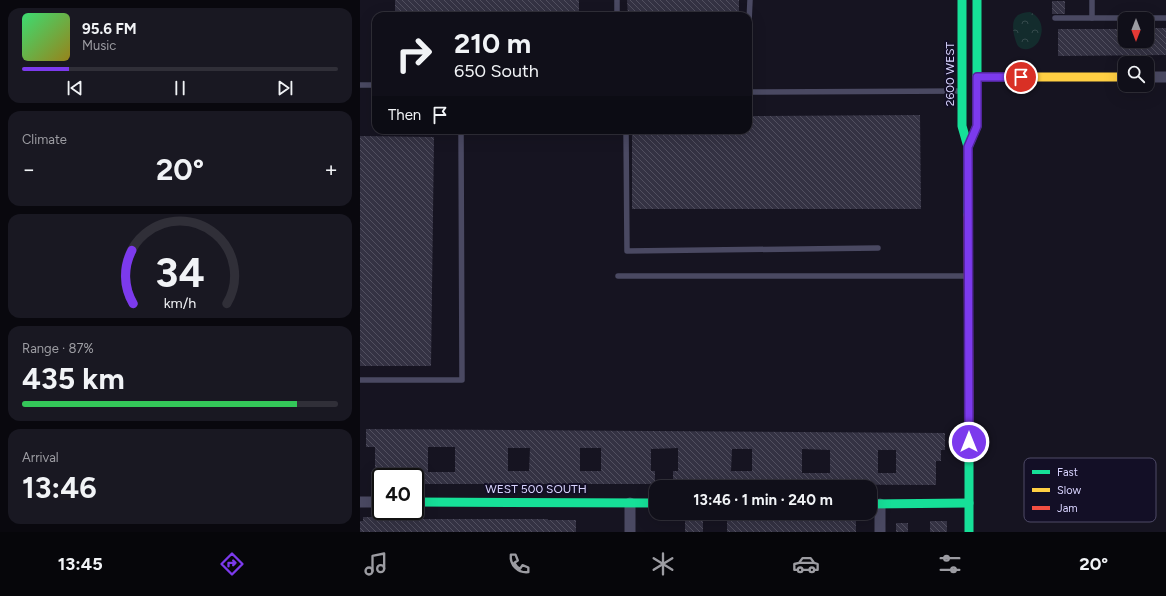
<!DOCTYPE html>
<html lang="en">
<head>
<meta charset="utf-8">
<style>
	body { margin:0; font-family:Figtree,sans-serif; background:#191822; color:#f1f3f6; height:100vh; display:flex; flex-direction:column; font-size:15px; white-space:nowrap }
	* { box-sizing:border-box; margin:0 }
	p { font-size:13px; color:#9c9ca2 }
	.icon { flex:none; width:22px; height:22px; fill:none; stroke:currentColor; stroke-width:2; stroke-linecap:round; stroke-linejoin:round }
	.map { position:relative; flex:1; overflow:hidden }
	.panel { display:flex; flex-direction:column; gap:8px; padding:8px; background:#09080e; width:360px }
	.panel>* { flex:none }
	.guide { position:absolute; left:12px; top:12px; width:380px; height:122px; border-radius:12px; box-shadow:0 4px 16px #0002,0 0 0 1px #302f38; background:#100f19; color:#f1f3f6; overflow:hidden }
	.needle { width:26px; rotate:180deg }
	.tools { position:absolute; left:758px; top:12px; display:grid; gap:8px }
	.tools a { display:grid; place-items:center; width:36px; height:36px; border-radius:8px; background:#100f19; box-shadow:0 4px 16px #0002,0 0 0 1px #302f38; font-size:20px }
	.speed { position:absolute; left:12px; top:468px; display:flex; gap:8px; font-size:20px; font-weight:700; text-align:center }
	.speed>* { display:grid; place-content:center; width:52px; height:52px; border-radius:50%; background:#100f19; box-shadow:0 4px 16px #0002,0 0 0 1px #302f38; line-height:1 }
	.speed .limit { border:2px solid #111; border-radius:6px; background:#fff; color:#111 }
	.pin { position:absolute; display:grid; place-items:center; width:34px; height:34px; color:#fff; margin:-17px; border:2px solid #fff; border-radius:50%; box-shadow:0 1px 4px #0007 }
	.me { position:absolute; width:44px; margin:-22px; rotate:0deg; stroke-linejoin:round; filter:drop-shadow(0 0 3px #0008) }
	.turn { display:flex; align-items:center; gap:14px; height:84px; padding:0 16px; font-size:18px }
	.turn .icon { width:52px; height:52px; stroke-width:2.5 }
	.turn b { display:block; font-size:28px; line-height:34px }
	.then { display:flex; align-items:center; height:38px; padding:0 16px; background:#0003; gap:8px; font-size:15px }
	.big { font-size:30px; font-weight:700; line-height:1.1 }
	.panel .tile { flex:1; display:flex; flex-direction:column; justify-content:center; gap:6px; min-width:0; padding:0 14px; border-radius:12px; background:#191822 }
	.panel .dial { align-items:center; gap:0 }
	.dial svg { height:104px; overflow:visible; fill:none; stroke:#302f38; stroke-width:7; stroke-linecap:round; text-anchor:middle }
	.dial text { fill:#f1f3f6; stroke:none }
	.song { display:flex; align-items:center; gap:12px }
	.cover { width:48px; height:48px; border-radius:6px; background:linear-gradient(135deg,hsl(140 70% 55%),hsl(50 70% 35%)) }
	.played { height:4px; border-radius:2px; background:linear-gradient(90deg,#7c3aed 15%,#302f38 15%) }
	.keys { display:flex; justify-content:space-around; direction:ltr }
	.heat { display:flex; justify-content:space-between; align-items:center; font-size:22px; direction:ltr }
	.charge { height:6px; border-radius:3px; background:linear-gradient(90deg,#34c759 87%,#302f38 0) }
	.trip { position:absolute; left:289px; top:480px; width:228px; height:40px; border-radius:12px; background:#100f19; box-shadow:0 4px 16px #0002,0 0 0 1px #302f38; font-weight:700; line-height:40px; text-align:center }
	.tabs { display:flex; height:64px; justify-content:space-around; align-items:center; background:#06060a; color:#9c9ca2 }
	.tabs .icon { width:28px; height:28px }
	.tabs .active { color:#7c3aed }
	.tabs b { font-size:18px; color:#f1f3f6 }
	main { display:flex; flex:1; min-height:0 }
	.map>svg:first-child { display:block }
	.park { fill:url(#park-crowns) }
	.building { fill:url(#building-back-hatch); fill-rule:evenodd }
	.lines { fill:none; stroke-linecap:round; stroke-linejoin:round }
	.lane { stroke:#4a4962; stroke-width:5.5 }
	.street { stroke:#4a4962; stroke-width:11 }
	.fast { stroke:#16e098; stroke-width:9 }
	.slow { stroke:#ffcf43; stroke-width:9 }
	.jam { stroke:#f24e42; stroke-width:9 }
	.route-casing { stroke:#51269a; stroke-width:10 }
	.route { stroke:#7c3aed; stroke-width:7 }
	.labels { text-anchor:middle; dominant-baseline:central; stroke-width:4; stroke-linejoin:round; paint-order:stroke }
	.street-label { font-size:12px; fill:#d9d4ff; stroke:#130f26 }
	.key { fill:#130f26; stroke:#4e4a67; stroke-width:1 }
	.key-label { font-size:11px; fill:#d9d4ff }
</style>
</head>
<body>
<main>
<section class="panel">
<div class="tile">
<div class="song"><i class="cover"></i><div><b>95.6 FM</b><p>Music</p></div></div>
<div class="played"></div>
<div class="keys"><svg class="icon" aria-label="previous" viewBox="0 0 24 24"><path d="M18 5L8 12l10 7zM5 5v14"/></svg><svg class="icon" aria-label="pause" viewBox="0 0 24 24"><path d="M8 5v14M16 5v14"/></svg><svg class="icon" aria-label="next" viewBox="0 0 24 24"><path d="M6 5l10 7-10 7zM19 5v14"/></svg></div>
</div>
<div class="tile"><p>Climate</p>
<div class="heat"><a>−</a><b class="big">20°</b><a>+</a></div>
</div>
<div class="tile dial"><svg viewBox="0 0 100 80">
<path d="M14 69A42 42 0 1 1 86 69"/>
<path d="M14 69A42 42 0 0 1 13 28" stroke="#7c3aed"/>
<text x="50" y="56" font-size="32" font-weight="700">34</text>
<text x="50" y="72" font-size="11">km/h</text>
</svg></div>
<div class="tile"><p>Range · 87%</p><b class="big">435 km</b><div class="charge"></div></div>
<div class="tile"><p>Arrival</p><b class="big">13:46</b></div>
</section>
<div class="map">
<svg width="806" height="532" viewBox="0 0 806 532">
	<defs>
		<pattern id="park-crowns" width="20" height="18" patternUnits="userSpaceOnUse"><rect width="20" height="18" fill="#132c2d"/><path d="M2 6a3 3 0 1 1 6 0M12 15a3 3 0 1 1 6 0" fill="none" stroke="#354a4c"/></pattern>
		<pattern id="building-back-hatch" width="6" height="6" patternUnits="userSpaceOnUse"><rect width="6" height="6" fill="#343243"/><path d="M-1 5l2 2M0 0l6 6M5-1l2 2" fill="none" stroke="#514f5f"/></pattern>
	</defs>
	<rect width="100%" height="100%" fill="#161421"/>
	<path class="park" d="M670 12C681 17 684 28 680 38 678 46 666 54 658 46 656 43 655 38 654 35 651 19 655 13 670 12Z"/>
	<g class="building">
		<rect x="35" y="0" width="184" height="16"/>
		<path d="M267 0H379V16H268Z"/>
		<rect x="692" y="1" width="13" height="13"/>
		<path d="M787 28H806V55L698 56V29H765V41H787Z"/>
		<path d="M560 115 561 209H272V130H388V116Z"/>
		<path d="M0 136 74 137 71 366H0Z"/>
		<path d="M6 429 585 433V450H581V461H576V485L313 484V471H318V448L291 449V471H295V484H55V477H21V484H11V472H15V447H6ZM68 447H95V472H68ZM148 448H170L169 471H148ZM220 448H241V471H220ZM372 449H392V471H371ZM442 449 470 450V473H442ZM518 450H536V473H518Z"/>
		<path d="M3 517H20V519H188V520H216V532H0V521H3Z"/>
		<path d="M367 519H390V521L496 520V532H367Z"/>
		<rect x="325" y="521" width="18" height="11"/>
		<rect x="570" y="521" width="17" height="11"/>
		<rect x="536" y="523" width="12" height="9"/>
	</g>
	<g class="lines">
		<g class="lane">
			<path d="M732 0V18H806"/>
			<path d="M257 16V0"/>
			<path d="M695 18H732"/>
			<path d="M388 45 390 0"/>
			<path d="M0 85H16"/>
			<path d="M388 92 602 91"/>
			<path d="M266 130 267 251 518 248"/>
			<path d="M258 276H607"/>
			<path d="M0 380H102L101 130"/>
		</g>
		<g class="street">
			<path d="M787 77H806"/>
			<path d="M0 502H21"/>
			<path d="M270 503V532"/>
			<path d="M520 504V532"/>
		</g>
		<g class="fast">
			<path d="M602 0V126L608 147V215"/>
			<path d="M608 147 617 126V0"/>
			<path d="M609 425V532"/>
			<path d="M55 502 296 503"/>
			<path d="M510 504 609 503"/>
		</g>
		<path class="slow" d="M617 77H765"/>
		<path class="jam" d="M608 215 609 425"/>
	</g>
	<g class="lines">
		<defs>
			<path id="route" d="M609 442 608 147 617 126V77H661"/>
		</defs>
		<use href="#route" class="route-casing"/>
		<use href="#route" class="route"/>
	</g>
	<g class="labels">
		<g class="street-label">
			<text transform="translate(590 74) rotate(-90)">2600 WEST</text>
			<text x="176" y="489">WEST 500 SOUTH</text>
		</g>
	</g>
	<rect x="664" y="458" width="132" height="64" rx="6" class="key"/>
	<rect x="672" y="470" width="18" height="4" fill="#16e098"/>
	<rect x="672" y="488" width="18" height="4" fill="#ffcf43"/>
	<rect x="672" y="506" width="18" height="4" fill="#f24e42"/>
	<g class="key-label">
		<text x="697" y="476">Fast</text>
		<text x="697" y="494">Slow</text>
		<text x="697" y="512">Jam</text>
	</g>
</svg>
<div class="tools">
<a><svg class="needle" viewBox="-14 -14 28 28"><path d="M0-13l5 13h-10z" fill="#e53935"/><path d="M0 13l5-13h-10z" fill="#9c9ca2"/></svg></a>
<a><svg class="icon" aria-label="search" viewBox="0 0 24 24"><circle cx="10" cy="10" r="6"/><path d="M15 15l6 6"/></svg></a>
</div>
<div class="speed"><div class="limit">40</div></div>
<div class="pin" style="left:661px;top:77px;background:#d93025"><svg class="icon" aria-label="arrive" viewBox="0 0 24 24"><path d="M6 21V4h12l-3 4 3 4H6"/></svg></div>
<svg class="me" style="left:609px;top:442px" viewBox="-20 -20 40 40"><circle r="17" fill="#7c3aed" stroke="#fff" stroke-width="3"/><path d="M0-11L8 9 0 5-8 9z" fill="#fff"/></svg>
<div class="trip">13:46 · 1 min · 240 m</div>
<div class="guide">
<div class="turn"><svg class="icon" aria-label="right" viewBox="0 0 24 24"><path d="M7 20v-9h11M14 6l5 5-5 5"/></svg><div><b>210 m</b>650 South</div></div>
<div class="then">Then<svg class="icon" aria-label="arrive" viewBox="0 0 24 24"><path d="M6 21V4h12l-3 4 3 4H6"/></svg></div>
</div>
</div>
</main>
<nav class="tabs">
<b>13:45</b>
<svg class="icon active" aria-label="directions" viewBox="0 0 24 24"><path d="M12 3l9 9-9 9-9-9zM9 14v-3h6M13 9l2 2-2 2"/></svg>
<svg class="icon" aria-label="music" viewBox="0 0 24 24"><path d="M9 18V5l10-2v13"/><circle cx="6" cy="18" r="3"/><circle cx="16" cy="16" r="3"/></svg>
<svg class="icon" aria-label="phone" viewBox="0 0 24 24"><path d="M5 4h4l2 5-3 2q2 4 5 5l2-3 5 2v4C11 20 4 13 5 4z"/></svg>
<svg class="icon" aria-label="climate" viewBox="0 0 24 24"><path d="M12 3v18M4 7l16 10M4 17L20 7"/></svg>
<svg class="icon" aria-label="car" viewBox="0 0 24 24"><path d="M5 17H2v-5l4-1 3-4h7l3 4 3 1v5h-3M9 17h6M6 11h13"/><circle cx="7" cy="17" r="2"/><circle cx="17" cy="17" r="2"/></svg>
<svg class="icon" aria-label="filters" viewBox="0 0 24 24"><path d="M4 7h16M4 17h16"/><circle cx="9" cy="7" r="2"/><circle cx="15" cy="17" r="2"/></svg>
<b>20°</b>
</nav>
</body>
</html>
